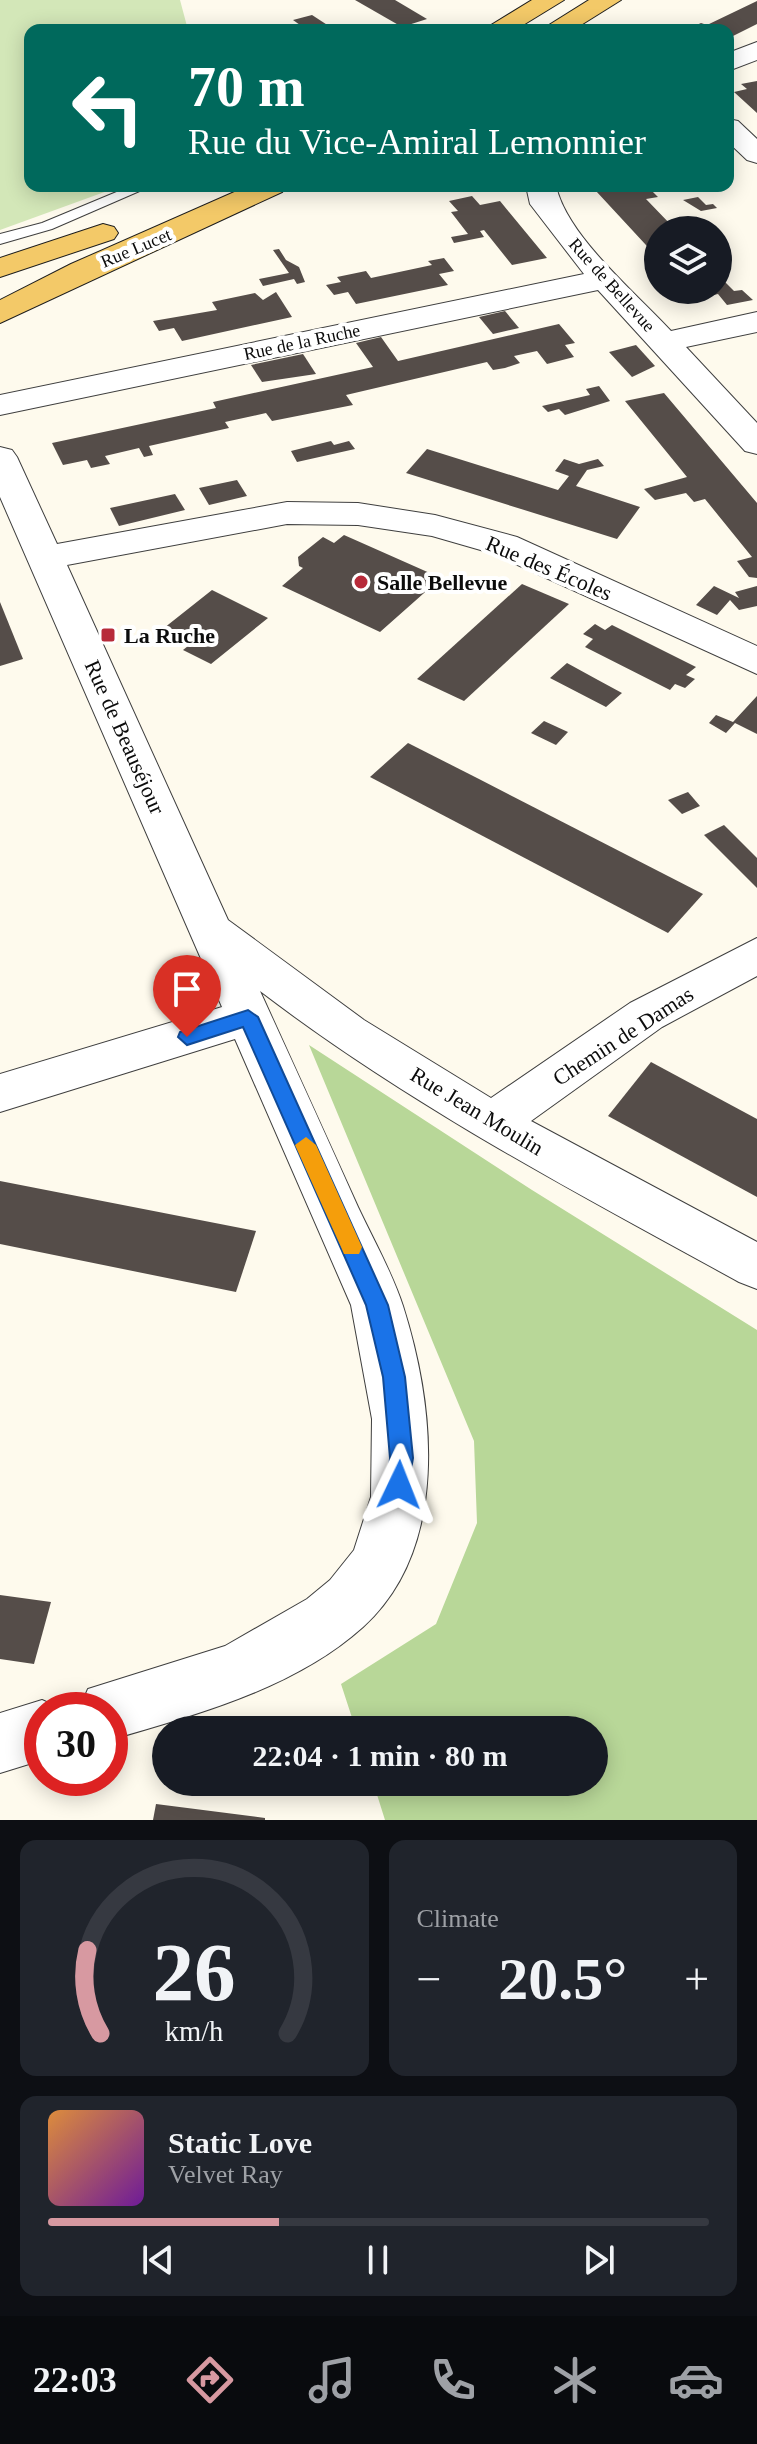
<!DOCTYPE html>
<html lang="en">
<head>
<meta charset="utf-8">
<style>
	body { margin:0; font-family:"Times New Roman",serif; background:#20242c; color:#f1f3f6; height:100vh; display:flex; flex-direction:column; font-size:30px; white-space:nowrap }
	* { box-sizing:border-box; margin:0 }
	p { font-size:26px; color:#9ea1a6 }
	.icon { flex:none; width:44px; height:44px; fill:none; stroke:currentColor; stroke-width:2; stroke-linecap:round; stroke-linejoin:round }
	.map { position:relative; height:1820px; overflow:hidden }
	.details { display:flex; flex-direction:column; gap:20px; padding:20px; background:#0d0f14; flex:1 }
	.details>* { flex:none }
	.top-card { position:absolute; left:24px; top:24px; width:710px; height:168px; border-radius:16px; box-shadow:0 4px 20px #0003; background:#00695c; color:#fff; overflow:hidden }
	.fabs { position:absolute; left:644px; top:216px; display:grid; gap:16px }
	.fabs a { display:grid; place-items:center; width:88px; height:88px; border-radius:50%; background:#171b24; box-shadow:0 4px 20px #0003; font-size:40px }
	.speed { position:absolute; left:24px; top:1692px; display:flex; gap:16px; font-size:40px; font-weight:700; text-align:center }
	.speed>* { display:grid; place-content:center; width:104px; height:104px; border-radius:50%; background:#171b24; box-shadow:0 4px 20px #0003; line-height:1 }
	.speed .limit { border:12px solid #d22; background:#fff; color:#111 }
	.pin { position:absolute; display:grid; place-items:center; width:68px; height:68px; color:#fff; margin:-82px -34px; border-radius:50% 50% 50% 0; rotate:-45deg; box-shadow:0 0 8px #0007 }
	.pin .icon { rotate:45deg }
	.me { position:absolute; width:88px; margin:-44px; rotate:2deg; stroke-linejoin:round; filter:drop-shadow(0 0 6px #0008) }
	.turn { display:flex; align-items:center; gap:28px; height:168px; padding:0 32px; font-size:36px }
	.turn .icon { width:104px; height:104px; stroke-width:2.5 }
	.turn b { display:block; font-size:56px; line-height:68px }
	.big { font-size:60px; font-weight:700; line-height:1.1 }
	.details .widget { flex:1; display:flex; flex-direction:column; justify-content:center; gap:12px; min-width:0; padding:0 28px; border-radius:16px; background:#20242c }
	.details .dial { align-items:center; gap:0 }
	.dial svg { height:208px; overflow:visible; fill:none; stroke:#363941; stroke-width:7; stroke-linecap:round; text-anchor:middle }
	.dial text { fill:#f1f3f6; stroke:none }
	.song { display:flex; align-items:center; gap:24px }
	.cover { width:96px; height:96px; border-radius:12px; background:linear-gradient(135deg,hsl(30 70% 55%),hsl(280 70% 35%)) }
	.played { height:8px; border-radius:4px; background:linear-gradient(90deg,#d799a1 35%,#363941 35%) }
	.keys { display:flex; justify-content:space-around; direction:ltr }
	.heat { display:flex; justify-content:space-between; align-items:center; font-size:44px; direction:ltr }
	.details .tiles { flex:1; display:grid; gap:20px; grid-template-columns:1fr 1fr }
	.widget:last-child { grid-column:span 2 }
	.trip { position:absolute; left:152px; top:1716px; width:456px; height:80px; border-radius:40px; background:#171b24; box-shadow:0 4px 20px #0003; font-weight:700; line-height:80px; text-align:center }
	.tabs { display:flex; height:128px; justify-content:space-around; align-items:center; background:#090b0e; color:#9ea1a6 }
	.tabs .icon { width:56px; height:56px }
	.tabs .active { color:#d799a1 }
	.tabs b { font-size:36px; color:#f1f3f6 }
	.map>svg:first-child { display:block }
	.green { fill:#d3e7b8 }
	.forest { fill:#b8d798 }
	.building { fill:#554d49 }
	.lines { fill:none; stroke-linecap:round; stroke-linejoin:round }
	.service-casing { stroke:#3f3f3f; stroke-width:2 }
	.minor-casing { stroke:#3f3f3f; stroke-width:2 }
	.primary-casing { stroke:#1d1d1d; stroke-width:2 }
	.service { fill:#fff; fill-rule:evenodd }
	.minor { fill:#fff; fill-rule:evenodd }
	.primary { fill:#f3c968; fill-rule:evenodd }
	.route { fill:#1a73e8; stroke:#114b97; stroke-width:2 }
	.slow { fill:#f59e0b }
	.poi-dot { fill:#b72a39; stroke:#fff; stroke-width:3 }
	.labels { text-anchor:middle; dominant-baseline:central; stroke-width:8; stroke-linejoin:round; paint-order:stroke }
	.far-street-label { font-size:18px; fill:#0c0c0c; stroke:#fff }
	.street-label { font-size:22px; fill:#0c0c0c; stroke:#fff }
	.poi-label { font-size:22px; font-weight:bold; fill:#0c0c0c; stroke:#fff; text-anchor:start }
</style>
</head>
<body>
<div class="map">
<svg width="757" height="1820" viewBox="0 0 757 1820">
	<rect width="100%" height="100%" fill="#fefaed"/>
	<path class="green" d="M0 0H180L188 30H30V186H121L0 230Z"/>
	<path class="forest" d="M309 1045 532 1190 757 1330V1820H385L373 1782H594V1730H356L341 1684 436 1624 477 1523 474 1441Z"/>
	<g class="building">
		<path d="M355 0H395L427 19 402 27Z"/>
		<path d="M757 1V24L733 36 728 30 690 28 701 23 707 25Z"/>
		<path d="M312 15 335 30H307L293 20Z"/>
		<path d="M757 81V113L734 92 747 89 741 84Z"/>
		<path d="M606 186H633L639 192 651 190 658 197 646 199 672 226 690 225 695 230H658V258L596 191 609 188Z"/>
		<path d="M472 196 480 205 500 201 547 258 512 265 484 230 480 231 484 237 454 243 451 237 468 234 451 212 458 211 449 201Z"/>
		<path d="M698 197 706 205 713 204 717 208 701 211 683 200Z"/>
		<path d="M279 249 286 260 299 267 305 282 297 284 294 279 263 286 259 279 289 273 273 250Z"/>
		<path d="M444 258 454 271 439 274 448 285 356 304 348 292 334 295 326 285 341 282 337 277 366 271 371 278 432 265 428 261Z"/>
		<path d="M718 275 734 291 742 290 753 300 727 305 718 294 696 299 688 290H718Z"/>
		<path d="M276 292 292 317 182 341 174 328 159 331 153 321 217 310 212 302 255 293 263 300Z"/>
		<path d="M505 311 519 328 493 334 479 317Z"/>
		<path d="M559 324 575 343 565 345 574 357 547 364 537 351 514 356 520 363 505 368 493 370 487 362 346 395 353 405 272 421 266 413 225 422 229 428 149 446 153 455 144 457 139 448 105 456 110 464 91 468 87 460 63 465 52 443 216 408 213 402 373 367 356 343 381 337 398 361Z"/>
		<path d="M636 345 655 366 632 377 609 352Z"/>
		<path d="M303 354 316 374 262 382 251 365Z"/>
		<path d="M599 386 610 401 565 415 559 409 548 412 542 406 590 395 586 389Z"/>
		<path d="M664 393 757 503V578L749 577 737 561 752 557 705 499 694 502 686 493 655 500 644 489 687 477 625 401Z"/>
		<path d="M331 441 334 445 349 441 355 449 297 462 291 451Z"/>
		<path d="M427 449 558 490 569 476 555 471 564 459 579 464 598 459 604 466 587 470 576 486 640 507 617 539 406 473Z"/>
		<path d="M237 480 247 496 209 505 199 488Z"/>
		<path d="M175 494 185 510 119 526 110 508Z"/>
		<path d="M344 535 441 578 380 632 282 586 303 568 299 566 298 557 323 537 334 543Z"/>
		<path d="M522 584 569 604 464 701 417 679Z"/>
		<path d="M714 586 739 598 735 592 757 586V606L739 610 730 600 717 615 696 605Z"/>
		<path d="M212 590 268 618 211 664 183 650 193 642 164 628Z"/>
		<path d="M0 602 23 659 0 666Z"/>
		<path d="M595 624 605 630 612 625 696 667 686 675 695 679 685 688 675 684 670 690 585 647 593 639 583 634Z"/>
		<path d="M567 663 598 680 622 693 606 707 550 678Z"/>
		<path d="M757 696V734L735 723 726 733 709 723 716 715 733 722Z"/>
		<path d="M544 721 568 732 556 745 531 733Z"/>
		<path d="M408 743 479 779 703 894 668 933 370 777Z"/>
		<path d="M688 792 700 806 682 814 668 800Z"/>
		<path d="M724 825 757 858V888L704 835Z"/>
		<path d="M651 1062 757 1119V1197L608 1116Z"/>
		<path d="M0 1181 256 1231 236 1292 0 1244Z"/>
		<path d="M0 1595 51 1602 34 1664 0 1659Z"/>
		<path d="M156 1804 265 1818V1820H153Z"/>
	</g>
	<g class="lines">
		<defs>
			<path id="service" d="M131 186H151L52 229 0 244V234L42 223Z"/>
			<g id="minor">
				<path d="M757 42V60L728 71V53Z"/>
				<path d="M728 119 738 121 757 139V163L747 160 728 142Z"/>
				<path d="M526 186H556C567 236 636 293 671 331L757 312V332L686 347 757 423V454L745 451 598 290 0 415V395L584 274 530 204Z"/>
				<path d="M0 447 12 450 17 457 57 544 287 502 358 503 435 515 517 537 757 646V674L491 553 432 536 358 525 287 524 67 565 228 920 364 1020 491 1098 630 1003 757 938V976L662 1027 531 1121 757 1242V1289L739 1282C575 1192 409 1105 260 991 293 1063 326 1135 358 1207 373 1239 392 1272 403 1306 435 1407 450 1548 363 1627 294 1689 197 1714 110 1740V1710H79L88 1689 225 1646 307 1599 330 1580 354 1550 371 1497 372 1419 351 1305 235 1039 0 1112V1074L222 1007 0 497Z"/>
				<path d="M42 1700 64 1710H42V1760L0 1773V1713Z"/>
			</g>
			<g id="primary">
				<path d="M532 0H564L515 30H483Z"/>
				<path d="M589 0H621L573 30H541Z"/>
				<path d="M248 186H287L282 192 0 323V300L71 264Z"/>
				<path d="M103 224 114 227 118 233 114 239 0 277V258Z"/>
			</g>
		</defs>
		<use href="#service" class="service-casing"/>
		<use href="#minor" class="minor-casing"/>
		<use href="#primary" class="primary-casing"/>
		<use href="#service" class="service"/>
		<use href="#minor" class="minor"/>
		<use href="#primary" class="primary"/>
	</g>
	<path class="route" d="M248 1010 258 1017 388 1305 405 1377 413 1458 407 1493 399 1496 391 1493 388 1485 390 1458 383 1377 366 1305 243 1027 187 1045 178 1037 180 1032Z"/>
	<path class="slow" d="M306 1137 316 1145 362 1247 359 1254H344L341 1247 295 1145Z"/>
	<g class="poi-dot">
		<circle cx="361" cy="582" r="8"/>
		<rect x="100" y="627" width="16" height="16" rx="4"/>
	</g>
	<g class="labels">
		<g class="far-street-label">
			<text transform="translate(136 248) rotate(-23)">Rue Lucet</text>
			<text transform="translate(612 285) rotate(48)">Rue de Bellevue</text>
			<text transform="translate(302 342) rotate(-12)">Rue de la Ruche</text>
		</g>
		<g class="street-label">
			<text transform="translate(549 568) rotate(23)">Rue des Écoles</text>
			<text transform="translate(125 737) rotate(66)">Rue de Beauséjour</text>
			<text transform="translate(623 1036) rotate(-33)">Chemin de Damas</text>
			<text transform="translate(477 1111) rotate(31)">Rue Jean Moulin</text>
		</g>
		<g class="poi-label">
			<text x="377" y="582">Salle Bellevue</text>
			<text x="124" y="635">La Ruche</text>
		</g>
	</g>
</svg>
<div class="fabs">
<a><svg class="icon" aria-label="layers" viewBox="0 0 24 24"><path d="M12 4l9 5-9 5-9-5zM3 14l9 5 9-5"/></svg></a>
</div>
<div class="speed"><div class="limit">30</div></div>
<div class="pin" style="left:187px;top:1037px;background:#d93025"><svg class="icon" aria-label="arrive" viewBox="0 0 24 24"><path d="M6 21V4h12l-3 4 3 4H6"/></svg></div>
<svg class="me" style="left:399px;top:1485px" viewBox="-20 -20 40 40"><path d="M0-17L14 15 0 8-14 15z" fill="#1a73e8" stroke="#fff" stroke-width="4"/></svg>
<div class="trip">22:04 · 1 min · 80 m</div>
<div class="top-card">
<div class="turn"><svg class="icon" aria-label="left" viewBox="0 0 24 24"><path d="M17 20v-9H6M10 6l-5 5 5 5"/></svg><div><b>70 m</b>Rue du Vice-Amiral Lemonnier</div></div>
</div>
</div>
<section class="details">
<div class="tiles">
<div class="widget dial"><svg viewBox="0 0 100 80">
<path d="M14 69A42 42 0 1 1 86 69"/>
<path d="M14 69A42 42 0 0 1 9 37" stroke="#d799a1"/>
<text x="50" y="56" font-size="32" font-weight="700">26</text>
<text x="50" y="72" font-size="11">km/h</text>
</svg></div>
<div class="widget"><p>Climate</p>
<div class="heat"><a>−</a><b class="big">20.5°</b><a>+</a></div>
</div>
<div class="widget">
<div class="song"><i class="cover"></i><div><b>Static Love</b><p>Velvet Ray</p></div></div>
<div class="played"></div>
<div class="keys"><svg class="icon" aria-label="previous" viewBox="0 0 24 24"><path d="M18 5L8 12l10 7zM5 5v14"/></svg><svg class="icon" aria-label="pause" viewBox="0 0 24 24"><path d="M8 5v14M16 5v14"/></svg><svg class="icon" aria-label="next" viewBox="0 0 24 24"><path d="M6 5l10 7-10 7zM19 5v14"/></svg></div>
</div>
</div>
</section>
<nav class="tabs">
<b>22:03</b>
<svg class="icon active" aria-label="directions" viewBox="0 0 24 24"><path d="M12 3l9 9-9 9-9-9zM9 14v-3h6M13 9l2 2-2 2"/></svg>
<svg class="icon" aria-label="music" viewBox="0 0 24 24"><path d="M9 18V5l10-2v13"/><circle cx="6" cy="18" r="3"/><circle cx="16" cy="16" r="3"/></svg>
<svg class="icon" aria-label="phone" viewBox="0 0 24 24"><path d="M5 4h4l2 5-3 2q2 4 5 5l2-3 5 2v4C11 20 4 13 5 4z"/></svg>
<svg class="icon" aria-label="climate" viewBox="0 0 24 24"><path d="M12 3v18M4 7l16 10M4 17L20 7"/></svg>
<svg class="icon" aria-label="car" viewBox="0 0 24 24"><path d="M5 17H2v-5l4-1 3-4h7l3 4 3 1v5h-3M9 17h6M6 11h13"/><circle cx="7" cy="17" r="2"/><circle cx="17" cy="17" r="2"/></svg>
</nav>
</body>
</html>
